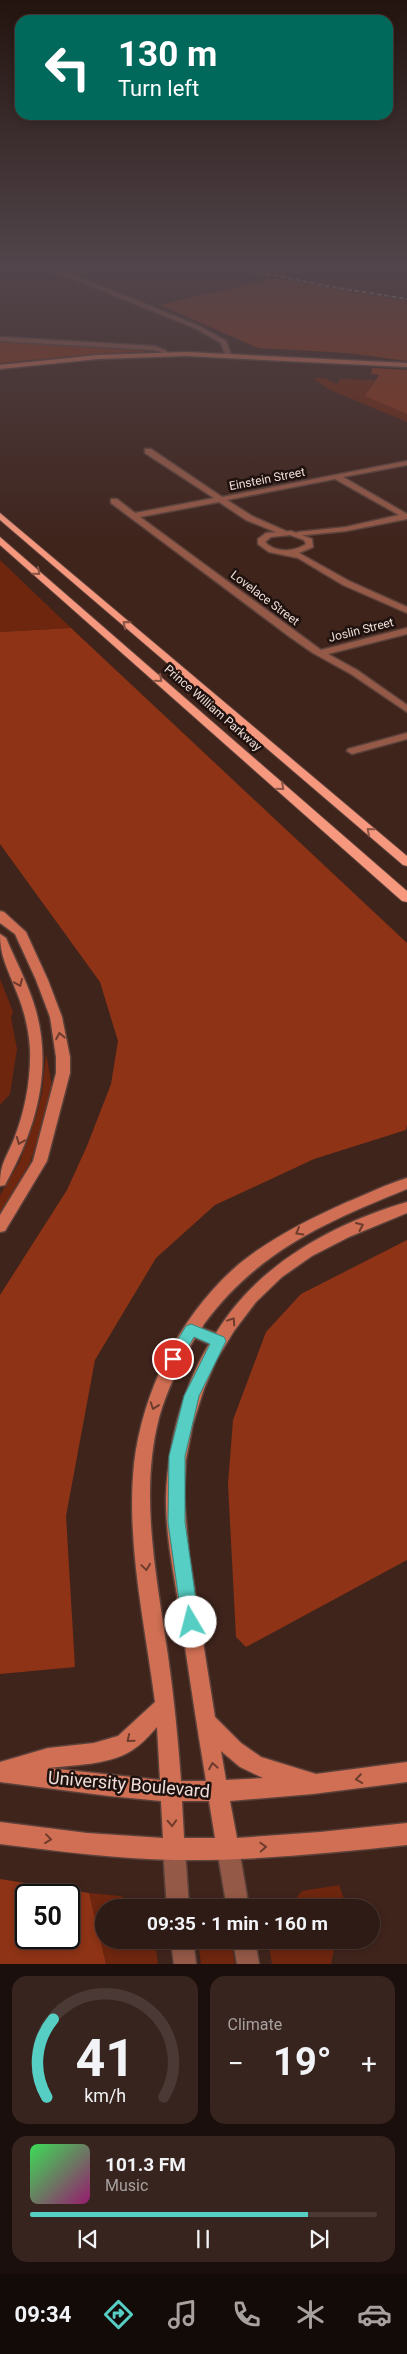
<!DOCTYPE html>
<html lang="en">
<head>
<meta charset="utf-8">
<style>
	body { margin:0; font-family:Roboto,sans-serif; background:#37241e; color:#f1f3f6; height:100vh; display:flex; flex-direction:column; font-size:19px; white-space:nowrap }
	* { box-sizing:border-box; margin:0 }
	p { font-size:16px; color:#a7a1a0 }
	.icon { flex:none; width:28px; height:28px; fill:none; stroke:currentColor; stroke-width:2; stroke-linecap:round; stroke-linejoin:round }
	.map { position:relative; height:1964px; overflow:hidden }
	.drawer { display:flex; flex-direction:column; gap:12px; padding:12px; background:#1a0f0c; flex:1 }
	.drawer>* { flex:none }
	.hud { position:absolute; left:15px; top:15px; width:378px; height:105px; border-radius:15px; box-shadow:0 2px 8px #0003,0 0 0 1px #4a3934; background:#00695c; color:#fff; overflow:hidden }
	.speed { position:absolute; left:15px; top:1884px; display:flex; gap:10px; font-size:25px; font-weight:700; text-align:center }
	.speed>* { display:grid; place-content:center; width:65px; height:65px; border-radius:50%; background:#2f1b15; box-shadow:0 2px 8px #0003,0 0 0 1px #4a3934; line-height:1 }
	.speed .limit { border:2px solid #111; border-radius:8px; background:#fff; color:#111 }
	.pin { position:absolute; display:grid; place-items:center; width:42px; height:42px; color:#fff; margin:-21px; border:2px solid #fff; border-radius:50%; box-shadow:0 1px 5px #0007 }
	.me { position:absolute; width:55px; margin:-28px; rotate:352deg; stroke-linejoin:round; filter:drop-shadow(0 0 4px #0008) }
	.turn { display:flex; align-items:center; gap:18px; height:105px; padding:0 20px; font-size:22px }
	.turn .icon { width:65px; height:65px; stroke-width:2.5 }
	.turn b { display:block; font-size:35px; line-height:42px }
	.big { font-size:38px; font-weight:700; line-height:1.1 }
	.drawer .tile { flex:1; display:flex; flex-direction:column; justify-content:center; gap:8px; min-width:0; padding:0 18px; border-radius:15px; background:#37241e }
	.drawer .dial { align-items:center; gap:0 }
	.dial svg { height:130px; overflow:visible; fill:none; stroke:#4a3934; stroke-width:7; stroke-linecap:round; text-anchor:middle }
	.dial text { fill:#f1f3f6; stroke:none }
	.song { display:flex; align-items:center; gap:15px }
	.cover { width:60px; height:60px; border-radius:8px; background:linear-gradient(135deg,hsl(130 70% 55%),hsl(320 70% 35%)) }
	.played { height:5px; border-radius:2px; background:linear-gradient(90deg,#56cec3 80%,#4a3934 80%) }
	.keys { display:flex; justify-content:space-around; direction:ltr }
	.heat { display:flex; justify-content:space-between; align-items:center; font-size:28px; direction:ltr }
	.drawer .tiles { flex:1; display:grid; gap:12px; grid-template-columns:1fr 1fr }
	.tile:last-child { grid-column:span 2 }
	.trip { position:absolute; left:95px; top:1899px; width:285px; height:50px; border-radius:25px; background:#2f1b15; box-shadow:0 2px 8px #0003,0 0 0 1px #4a3934; font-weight:700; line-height:50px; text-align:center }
	.menu { display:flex; height:80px; justify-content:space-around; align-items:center; background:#130b08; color:#a7a1a0 }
	.menu .icon { width:35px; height:35px }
	.menu .current { color:#56cec3 }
	.menu b { font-size:22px; color:#f1f3f6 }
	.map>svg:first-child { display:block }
	.green { fill:#6e260f }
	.forest { fill:#8e3316; fill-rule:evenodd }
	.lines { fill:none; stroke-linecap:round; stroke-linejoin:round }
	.minor-casing { stroke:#5b413a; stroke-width:3 }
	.tertiary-casing { stroke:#5b413a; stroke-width:3 }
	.secondary-casing { stroke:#5b413a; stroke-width:3 }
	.trunk-casing { stroke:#5b413a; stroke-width:2 }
	.minor { fill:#955947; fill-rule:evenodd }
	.tertiary { fill:#955947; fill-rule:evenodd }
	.secondary { fill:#d06f53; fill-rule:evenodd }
	.trunk { fill:#f6987d; fill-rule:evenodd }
	.rail { stroke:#c2ada7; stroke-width:2; stroke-dasharray:5 2.5; stroke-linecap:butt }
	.oneway { stroke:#8a5446 }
	.oneway2 { stroke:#6e3b2d }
	.route { fill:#56cec3; stroke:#38867f }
	.labels { text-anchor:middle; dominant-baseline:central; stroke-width:5; stroke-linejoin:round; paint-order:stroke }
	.far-street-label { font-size:12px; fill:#efdcd7; stroke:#1e110e }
	.near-street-label { font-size:18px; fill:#efdcd7; stroke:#1e110e }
</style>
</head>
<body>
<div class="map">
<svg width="407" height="1964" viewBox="0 0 407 1964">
	<rect width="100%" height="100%" fill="#3f241c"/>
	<g class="green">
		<path d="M313 378H324L337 384 340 379 375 380 366 396 407 414V422L328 389Z"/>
		<path d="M0 560 71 628 0 632Z"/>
		<path d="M0 979 13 1012 11 1018 17 1049 10 1094 0 1105Z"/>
		<path d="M46 1053 53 1092 30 1163 0 1214V1195L19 1163 36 1117 42 1093Z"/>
		<path d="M339 1885 347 1907H289L302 1891Z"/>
		<path d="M89 1893 120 1896 142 1905 144 1907 104 1908V1940H155L158 1964H106Z"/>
		<path d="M198 1940H231L235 1964H201Z"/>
		<path d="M268 1940H341L334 1950 331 1964H272Z"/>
	</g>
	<g class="forest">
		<path d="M275 278 407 301V361L348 353 258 348 160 305Z"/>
		<path d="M0 341 154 350 155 351 85 355 0 363Z"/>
		<path d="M372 368 407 370V414L365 396 379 375 371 374Z"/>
		<path d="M71 628 407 943V1125L406 1130 314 1159 215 1205 156 1258 95 1360 66 1516 75 1667 0 1674V1295L67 1190 87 1146 111 1084 118 1041 100 982 0 844V632Z"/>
		<path d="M407 1240V1560L246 1647 236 1637 228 1484 233 1420 266 1332 301 1294Z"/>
		<path d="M0 1879 89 1893 106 1964H0ZM26 1895H69V1938H26Z"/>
	</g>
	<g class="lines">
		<defs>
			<g id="minor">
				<path d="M54 269H58L199 326 226 341 231 355 226 356 221 343 195 328 54 271Z"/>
				<path d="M0 337 154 346 165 350 171 356 166 357 161 352 153 350 0 341Z"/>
				<path d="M145 449H151L222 497 407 461V465L343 477 407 514V519L346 531 295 536 294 534 298 532 346 527 399 515 335 479 227 500 252 516 286 531V535H283L246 520 219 502 140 517 321 650 407 628V634L328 654 357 670 407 705V712L351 674 313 653 290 637 111 503V499H117L135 513 214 498 145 453Z"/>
				<path d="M407 733V739L352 754 347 751 348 749Z"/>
			</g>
			<g id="tertiary">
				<path d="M291 531 312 539 313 547 299 553 349 581 407 607V613L343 585 298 558 269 552 258 544V539L266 533ZM290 535 304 540 306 544C294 552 275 553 265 542L271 537Z"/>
				<path d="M174 1838 182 1841 185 1849 189 1908H167L163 1849 166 1841Z"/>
				<path d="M228 1838 236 1841 239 1849 249 1908H227L217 1849 220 1841Z"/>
				<path d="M171 1940H193L196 1964H174Z"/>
				<path d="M233 1940H255L259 1964H237Z"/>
			</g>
			<g id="secondary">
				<path d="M186 352 407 363V367L186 356 98 359 0 369V365L98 355Z"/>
				<path d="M0 911 4 912 26 932 48 980 62 1017 70 1057V1073L47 1161 5 1231 0 1232V1215L33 1161 56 1073V1057L50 1017 36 980 15 934 0 923Z"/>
				<path d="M0 934 6 938C15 959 26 980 33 1001 54 1063 38 1125 7 1181L5 1185 0 1186C0 1163 6 1159 14 1139 25 1111 31 1079 30 1049 29 1030 24 1010 17 993 9 971 0 958 0 934Z"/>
				<path d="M407 1178V1189C326 1222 258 1251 204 1324L202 1328 216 1333C257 1265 332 1224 407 1202V1213L349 1237 312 1256 282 1277 256 1302 234 1331 217 1359 204 1389 193 1424 186 1460 184 1496 189 1554 215 1717 241 1743 261 1757 316 1774 407 1762V1782L313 1794 230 1801 237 1838 320 1832 407 1823V1845C330 1853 252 1861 175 1860 116 1859 58 1851 0 1844V1822L87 1833 163 1838 161 1801 109 1796 0 1782V1762L48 1748 94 1743 118 1736 155 1702C145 1624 126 1543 134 1464 143 1389 181 1314 239 1264 271 1238 309 1219 347 1202 367 1194 387 1184 407 1178ZM195 1338 209 1344C182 1389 168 1443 166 1496 165 1537 175 1579 181 1620 189 1674 197 1727 206 1781H181C178 1739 174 1697 168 1656 157 1579 139 1495 159 1418 167 1389 180 1364 195 1338ZM157 1727 160 1780 48 1768C74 1765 108 1765 131 1751 141 1745 149 1736 157 1727ZM221 1751 240 1767 263 1778 226 1780ZM182 1801H209L215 1838H184Z"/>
			</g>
			<g id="trunk">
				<path d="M0 513 407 856V866L403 865 0 520Z"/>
				<path d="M0 537 407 891V902L402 901 0 545Z"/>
			</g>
		</defs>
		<use href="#minor" class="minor-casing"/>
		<use href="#tertiary" class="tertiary-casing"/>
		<use href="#secondary" class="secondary-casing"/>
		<use href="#trunk" class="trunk-casing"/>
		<use href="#minor" class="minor"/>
		<use href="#tertiary" class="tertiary"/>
		<use href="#secondary" class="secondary"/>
		<use href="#trunk" class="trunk"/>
		<path class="rail" d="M244 269 332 287 407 299"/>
	</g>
	<defs><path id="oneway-chevron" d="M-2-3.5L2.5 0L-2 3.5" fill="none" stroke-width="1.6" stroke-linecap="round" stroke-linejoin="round" transform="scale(1.25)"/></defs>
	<g class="oneway">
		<use href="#oneway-chevron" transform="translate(37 572) rotate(41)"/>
		<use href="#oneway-chevron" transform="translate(126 624) rotate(-140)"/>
		<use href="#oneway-chevron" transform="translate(159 679) rotate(41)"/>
		<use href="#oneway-chevron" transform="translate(281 787) rotate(41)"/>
		<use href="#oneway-chevron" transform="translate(370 831) rotate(-140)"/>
	</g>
	<g class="oneway2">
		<use href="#oneway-chevron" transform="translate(19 983) rotate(67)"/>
		<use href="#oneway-chevron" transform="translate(60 1036) rotate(-101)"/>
		<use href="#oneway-chevron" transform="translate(20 1141) rotate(112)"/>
		<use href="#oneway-chevron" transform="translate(360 1226) rotate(-24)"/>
		<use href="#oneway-chevron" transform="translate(299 1232) rotate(150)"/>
		<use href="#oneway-chevron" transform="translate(232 1321) rotate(-56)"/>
		<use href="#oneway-chevron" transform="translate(154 1406) rotate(109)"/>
		<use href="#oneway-chevron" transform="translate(146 1567) rotate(82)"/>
		<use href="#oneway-chevron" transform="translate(130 1739) rotate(141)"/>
		<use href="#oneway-chevron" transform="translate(213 1766) rotate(-100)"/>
		<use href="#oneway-chevron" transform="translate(359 1779) rotate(172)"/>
		<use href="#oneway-chevron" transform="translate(172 1823) rotate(87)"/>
		<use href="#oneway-chevron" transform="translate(48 1839) rotate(7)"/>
		<use href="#oneway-chevron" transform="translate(263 1847) rotate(-3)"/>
	</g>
	<linearGradient id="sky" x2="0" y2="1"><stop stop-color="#23140f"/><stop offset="0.49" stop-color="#52454b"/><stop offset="1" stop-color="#52454b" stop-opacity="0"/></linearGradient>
	<rect width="407" height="544" fill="url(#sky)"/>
	<path class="route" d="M191 1324 224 1337 226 1341 199 1396 185 1456V1522L199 1622 197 1628 191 1630 185 1628 182 1622 168 1522 169 1456 184 1396 210 1344 194 1337 179 1363 173 1364 168 1363 166 1359 186 1326Z"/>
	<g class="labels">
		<g class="far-street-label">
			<text transform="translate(267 479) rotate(-11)">Einstein Street</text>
			<text transform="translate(265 598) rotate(37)">Lovelace Street</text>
			<text transform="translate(361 630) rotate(-14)">Joslin Street</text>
			<text transform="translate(213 708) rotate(41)">Prince William Parkway</text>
		</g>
		<g class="near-street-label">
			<text transform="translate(129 1784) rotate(5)">University Boulevard</text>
		</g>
	</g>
</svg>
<div class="speed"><div class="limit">50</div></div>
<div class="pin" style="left:173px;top:1359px;background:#d93025"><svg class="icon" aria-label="arrive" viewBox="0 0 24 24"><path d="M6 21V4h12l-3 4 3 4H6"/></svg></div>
<svg class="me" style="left:191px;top:1622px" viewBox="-20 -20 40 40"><circle r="19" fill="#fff"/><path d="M0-13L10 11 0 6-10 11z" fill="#56cec3"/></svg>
<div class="trip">09:35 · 1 min · 160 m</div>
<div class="hud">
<div class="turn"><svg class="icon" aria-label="left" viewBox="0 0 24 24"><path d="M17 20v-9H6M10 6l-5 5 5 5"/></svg><div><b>130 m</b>Turn left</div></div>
</div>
</div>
<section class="drawer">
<div class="tiles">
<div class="tile dial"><svg viewBox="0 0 100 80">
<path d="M14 69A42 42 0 1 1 86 69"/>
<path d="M14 69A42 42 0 0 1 18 21" stroke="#56cec3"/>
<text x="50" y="56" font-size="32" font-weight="700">41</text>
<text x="50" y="72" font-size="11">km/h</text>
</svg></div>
<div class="tile"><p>Climate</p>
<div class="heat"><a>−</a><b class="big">19°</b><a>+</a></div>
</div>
<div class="tile">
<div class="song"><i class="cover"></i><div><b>101.3 FM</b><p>Music</p></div></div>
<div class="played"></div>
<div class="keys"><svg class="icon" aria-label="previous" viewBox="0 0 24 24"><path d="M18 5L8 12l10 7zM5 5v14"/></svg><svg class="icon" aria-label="pause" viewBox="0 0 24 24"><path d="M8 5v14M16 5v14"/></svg><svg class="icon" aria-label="next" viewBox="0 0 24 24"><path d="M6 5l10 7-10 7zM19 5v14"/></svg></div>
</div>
</div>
</section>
<nav class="menu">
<b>09:34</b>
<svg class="icon current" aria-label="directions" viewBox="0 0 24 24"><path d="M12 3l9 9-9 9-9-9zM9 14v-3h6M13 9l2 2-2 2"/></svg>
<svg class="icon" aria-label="music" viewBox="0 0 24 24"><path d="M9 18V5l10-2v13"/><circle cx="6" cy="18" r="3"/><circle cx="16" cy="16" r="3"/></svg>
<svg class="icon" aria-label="phone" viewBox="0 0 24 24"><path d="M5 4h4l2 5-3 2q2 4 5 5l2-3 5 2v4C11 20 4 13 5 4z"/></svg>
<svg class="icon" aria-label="climate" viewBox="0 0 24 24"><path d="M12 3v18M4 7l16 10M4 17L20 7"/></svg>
<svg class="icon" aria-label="car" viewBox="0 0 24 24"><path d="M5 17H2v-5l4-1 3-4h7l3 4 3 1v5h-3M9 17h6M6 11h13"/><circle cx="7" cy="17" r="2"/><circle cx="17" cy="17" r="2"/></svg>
</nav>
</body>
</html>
